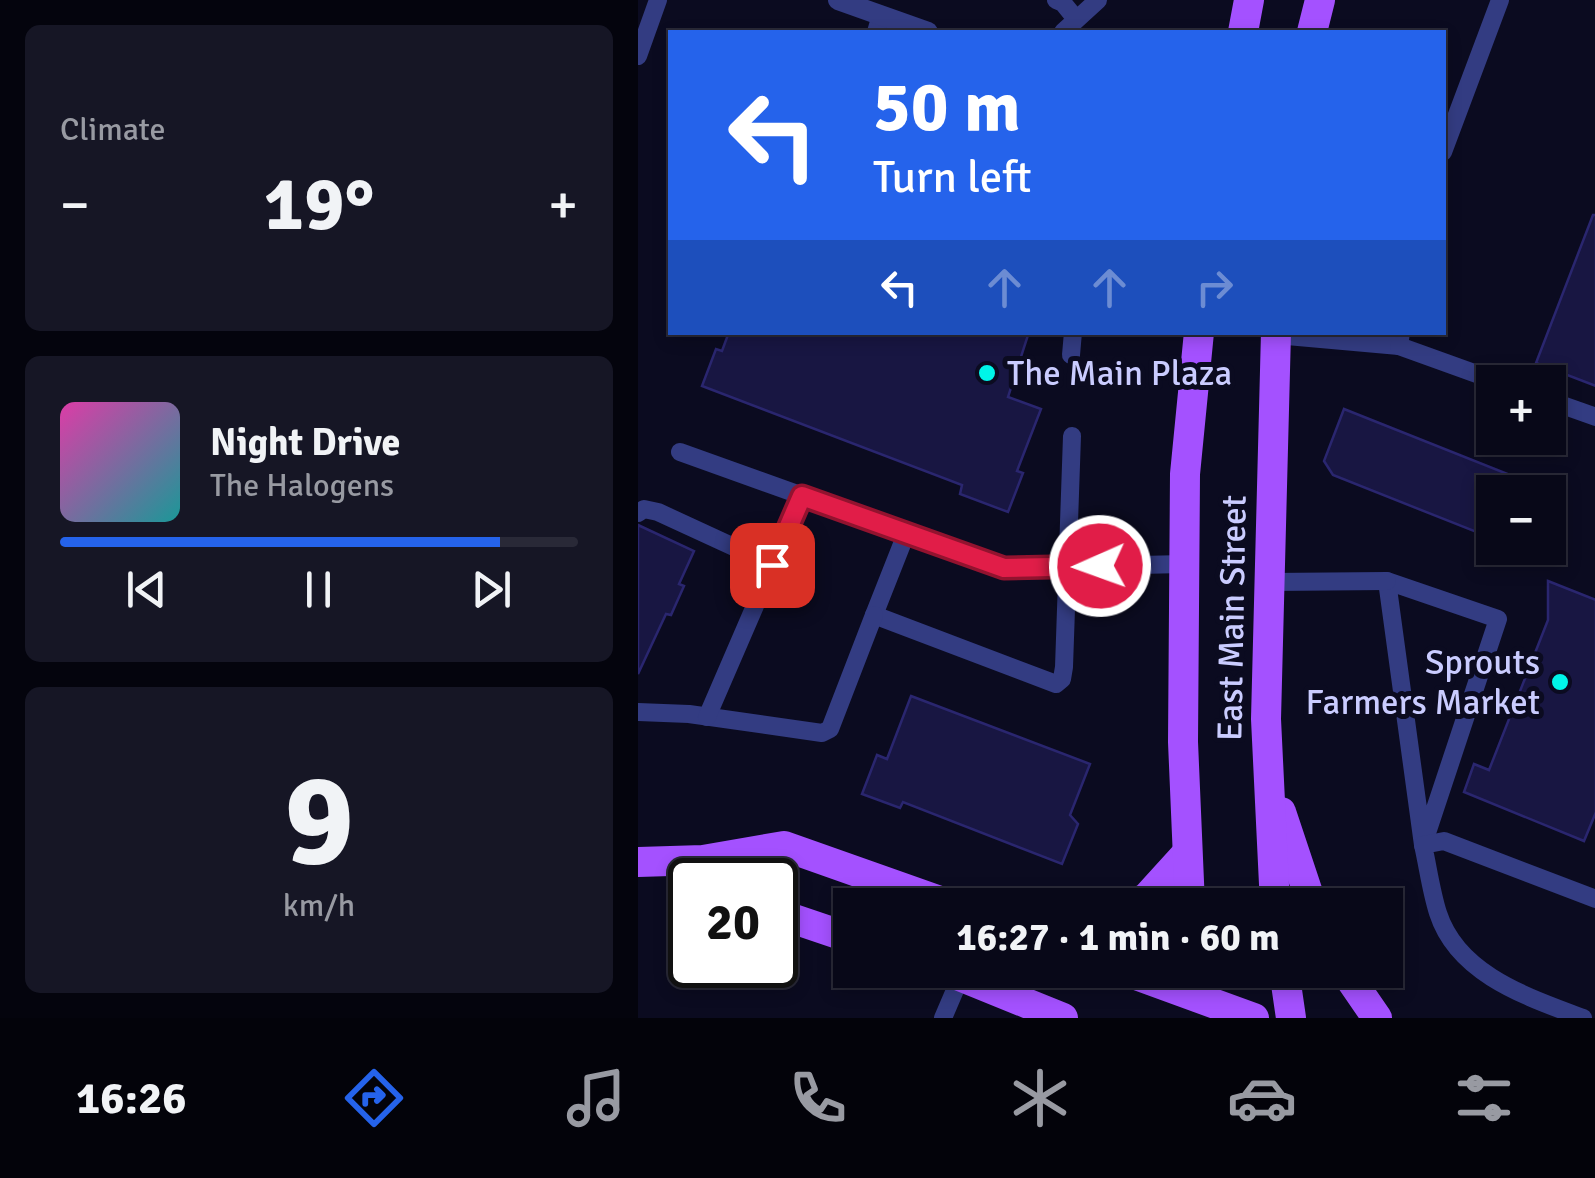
<!DOCTYPE html>
<html lang="en">
<head>
<meta charset="utf-8">
<style>
	body { margin:0; font-family:Signika,sans-serif; background:#161625; color:#f1f3f6; height:100vh; display:flex; flex-direction:column; font-size:38px; white-space:nowrap }
	* { box-sizing:border-box; margin:0 }
	p { font-size:32px; color:#989aa2 }
	.icon { flex:none; width:55px; height:55px; fill:none; stroke:currentColor; stroke-width:2; stroke-linecap:round; stroke-linejoin:round }
	.map { position:relative; flex:1; overflow:hidden }
	.details { display:flex; flex-direction:column; gap:25px; padding:25px; background:#04040d; width:638px }
	.details>* { flex:none }
	.banner { position:absolute; left:30px; top:30px; width:778px; height:305px; border-radius:0px; box-shadow:0 5px 15px #0003,0 0 0 2px #292937; background:#2563eb; color:#fff; overflow:hidden }
	.buttons { position:absolute; left:838px; top:365px; display:grid; gap:20px }
	.buttons a { display:grid; place-items:center; width:90px; height:90px; border-radius:0px; background:#080818; box-shadow:0 5px 15px #0003,0 0 0 2px #292937; font-size:50px }
	.speed { position:absolute; left:30px; top:858px; display:flex; gap:20px; font-size:50px; font-weight:700; text-align:center }
	.speed>* { display:grid; place-content:center; width:130px; height:130px; border-radius:50%; background:#080818; box-shadow:0 5px 15px #0003,0 0 0 2px #292937; line-height:1 }
	.speed .limit { border:5px solid #111; border-radius:15px; background:#fff; color:#111 }
	.pin { position:absolute; display:grid; place-items:center; width:85px; height:85px; color:#fff; margin:-42px; border-radius:20px; box-shadow:0 5px 15px #0006 }
	.me { position:absolute; width:110px; margin:-55px; rotate:268deg; stroke-linejoin:round; filter:drop-shadow(0 0 8px #0008) }
	.turn { display:flex; align-items:center; gap:35px; height:210px; padding:0 40px; font-size:45px }
	.turn .icon { width:130px; height:130px; stroke-width:2.5 }
	.turn b { display:block; font-size:70px; line-height:85px }
	.lanes { display:flex; align-items:center; height:95px; padding:0 40px; background:#0003; justify-content:center; gap:50px; direction:ltr }
	.lanes .off { opacity:.35 }
	.big { font-size:75px; font-weight:800; line-height:1.1 }
	.details .widget { flex:1; display:flex; flex-direction:column; justify-content:center; gap:15px; min-width:0; padding:0 35px; border-radius:15px; background:#161625 }
	.details .dial { align-items:center; gap:0 }
	.dial b { font-size:130px; line-height:1 }
	.song { display:flex; align-items:center; gap:30px }
	.cover { width:120px; height:120px; border-radius:15px; background:linear-gradient(135deg,hsl(320 70% 55%),hsl(180 70% 35%)) }
	.played { height:10px; border-radius:5px; background:linear-gradient(90deg,#2563eb 85%,#292937 85%) }
	.keys { display:flex; justify-content:space-around; direction:ltr }
	.heat { display:flex; justify-content:space-between; align-items:center; font-size:55px; direction:ltr }
	.trip { position:absolute; left:195px; top:888px; width:570px; height:100px; border-radius:0px; background:#080818; box-shadow:0 5px 15px #0003,0 0 0 2px #292937; font-weight:800; line-height:100px; text-align:center }
	.tab-bar { display:flex; height:160px; justify-content:space-around; align-items:center; background:#03030a; color:#989aa2 }
	.tab-bar .icon { width:70px; height:70px }
	.tab-bar .current { color:#2563eb }
	.tab-bar b { font-size:45px; color:#f1f3f6 }
	main { display:flex; flex:1; min-height:0 }
	.map>svg:first-child { display:block }
	.building { fill:#181642; stroke:#2a266f; stroke-width:2.5 }
	.lines { fill:none; stroke-linecap:round; stroke-linejoin:round }
	.lane { stroke:#333c82; stroke-width:18 }
	.street { stroke:#333c82; stroke-width:20 }
	.primary { stroke:#a451ff; stroke-width:30 }
	.route-casing { stroke:#92132f; stroke-width:25 }
	.route { stroke:#e11d48; stroke-width:18 }
	.poi-dot { fill:#00f5e8; stroke:#0b0b20; stroke-width:4 }
	.labels { text-anchor:middle; dominant-baseline:central; stroke-width:10; stroke-linejoin:round; paint-order:stroke }
	.poi-label { font-size:35px; fill:#caccff; stroke:#0b0b20; text-anchor:start }
	.street-label { font-size:35px; fill:#caccff; stroke:#0b0b20 }
</style>
</head>
<body>
<main>
<section class="details">
<div class="widget"><p>Climate</p>
<div class="heat"><a>−</a><b class="big">19°</b><a>+</a></div>
</div>
<div class="widget">
<div class="song"><i class="cover"></i><div><b>Night Drive</b><p>The Halogens</p></div></div>
<div class="played"></div>
<div class="keys"><svg class="icon" aria-label="previous" viewBox="0 0 24 24"><path d="M18 5L8 12l10 7zM5 5v14"/></svg><svg class="icon" aria-label="pause" viewBox="0 0 24 24"><path d="M8 5v14M16 5v14"/></svg><svg class="icon" aria-label="next" viewBox="0 0 24 24"><path d="M6 5l10 7-10 7zM19 5v14"/></svg></div>
</div>
<div class="widget dial"><b>9</b><p>km/h</p></div>
</section>
<div class="map">
<svg width="958" height="1018" viewBox="0 0 958 1018">
	<rect width="100%" height="100%" fill="#0b0b20"/>
	<g class="building">
		<path d="M955 215H958V386L898 363Z"/>
		<path d="M91 332H391L370 397 403 409 379 471 385 473 370 512 322 494 324 485 64 386 78 349 84 351Z"/>
		<path d="M706 409 920 494 910 521V492H855V513L846 535 695 475 686 461Z"/>
		<path d="M0 525 56 551 41 584 46 586 33 615 28 614 0 674Z"/>
		<path d="M910 581 958 600V812L946 841 826 792 836 764 851 770 910 620Z"/>
		<path d="M273 696 452 764 432 815 440 824 424 864 265 802 262 808 224 794 239 755 249 759Z"/>
	</g>
	<g class="lines">
		<g class="lane">
			<path d="M418 0 425 3 438 19"/>
			<path d="M238 32 243 15"/>
			<path d="M425 32 460 0"/>
			<path d="M0 56 20 0"/>
			<path d="M805 152 862 0"/>
			<path d="M638 335 761 346 763 332"/>
			<path d="M761 346 861 382"/>
			<path d="M433 355 435 332"/>
			<path d="M910 400 958 417"/>
			<path d="M42 452 366 568 546 564"/>
			<path d="M0 513 6 509 20 512 135 565"/>
			<path d="M268 534 236 615 418 684 424 679 426 667 434 436"/>
			<path d="M749 581 860 619 785 845Z"/>
			<path d="M631 582 749 581"/>
			<path d="M0 712 51 714 184 733 192 729 236 615"/>
			<path d="M69 717 164 497"/>
			<path d="M305 1018 323 976"/>
			<path d="M945 1018C890 997 820 975 800 913 793 891 790 867 785 845L806 841 958 899"/>
		</g>
		<path class="street" d="M200 0 290 32"/>
		<g class="primary">
			<path d="M605 32 611 0"/>
			<path d="M674 32 682 0"/>
			<path d="M643 812 674 905"/>
			<path d="M0 862 65 860 146 846 313 905"/>
			<path d="M496 905 509 897 549 853"/>
			<path d="M552 905 545 742 547 474 561 332"/>
			<path d="M637 905 628 719 638 332"/>
			<path d="M138 913 212 938"/>
			<path d="M307 970 425 1018"/>
			<path d="M484 970 616 1018"/>
			<path d="M646 970 653 1018"/>
			<path d="M706 970 739 1018"/>
		</g>
	</g>
	<g class="lines">
		<defs>
			<path id="route" d="M134 565 164 496 366 568 462 566"/>
		</defs>
		<use href="#route" class="route-casing"/>
		<use href="#route" class="route"/>
	</g>
	<g class="poi-dot">
		<circle cx="349" cy="373" r="10"/>
		<circle cx="922" cy="682" r="10"/>
	</g>
	<g class="labels">
		<g class="poi-label">
			<text x="369" y="373">The Main Plaza</text>
			<text x="902" y="662" text-anchor="end">Sprouts<tspan x="902" dy="40">Farmers Market</tspan></text>
		</g>
		<g class="street-label">
			<text transform="translate(594 618) rotate(-89)">East Main Street</text>
		</g>
	</g>
</svg>
<div class="buttons">
<a>+</a>
<a>−</a>
</div>
<div class="speed"><div class="limit">20</div></div>
<div class="pin" style="left:134px;top:565px;background:#d93025"><svg class="icon" aria-label="arrive" viewBox="0 0 24 24"><path d="M6 21V4h12l-3 4 3 4H6"/></svg></div>
<svg class="me" style="left:462px;top:566px" viewBox="-20 -20 40 40"><circle r="17" fill="#e11d48" stroke="#fff" stroke-width="3"/><path d="M0-11L8 9 0 5-8 9z" fill="#fff"/></svg>
<div class="trip">16:27 · 1 min · 60 m</div>
<div class="banner">
<div class="turn"><svg class="icon" aria-label="left" viewBox="0 0 24 24"><path d="M17 20v-9H6M10 6l-5 5 5 5"/></svg><div><b>50 m</b>Turn left</div></div>
<div class="lanes"><svg class="icon" aria-label="left" viewBox="0 0 24 24"><path d="M17 20v-9H6M10 6l-5 5 5 5"/></svg><svg class="icon off" aria-label="ahead" viewBox="0 0 24 24"><path d="M12 20V5M6 11l6-6 6 6"/></svg><svg class="icon off" aria-label="ahead" viewBox="0 0 24 24"><path d="M12 20V5M6 11l6-6 6 6"/></svg><svg class="icon off" aria-label="right" viewBox="0 0 24 24"><path d="M7 20v-9h11M14 6l5 5-5 5"/></svg></div>
</div>
</div>
</main>
<nav class="tab-bar">
<b>16:26</b>
<svg class="icon current" aria-label="directions" viewBox="0 0 24 24"><path d="M12 3l9 9-9 9-9-9zM9 14v-3h6M13 9l2 2-2 2"/></svg>
<svg class="icon" aria-label="music" viewBox="0 0 24 24"><path d="M9 18V5l10-2v13"/><circle cx="6" cy="18" r="3"/><circle cx="16" cy="16" r="3"/></svg>
<svg class="icon" aria-label="phone" viewBox="0 0 24 24"><path d="M5 4h4l2 5-3 2q2 4 5 5l2-3 5 2v4C11 20 4 13 5 4z"/></svg>
<svg class="icon" aria-label="climate" viewBox="0 0 24 24"><path d="M12 3v18M4 7l16 10M4 17L20 7"/></svg>
<svg class="icon" aria-label="car" viewBox="0 0 24 24"><path d="M5 17H2v-5l4-1 3-4h7l3 4 3 1v5h-3M9 17h6M6 11h13"/><circle cx="7" cy="17" r="2"/><circle cx="17" cy="17" r="2"/></svg>
<svg class="icon" aria-label="filters" viewBox="0 0 24 24"><path d="M4 7h16M4 17h16"/><circle cx="9" cy="7" r="2"/><circle cx="15" cy="17" r="2"/></svg>
</nav>
</body>
</html>
